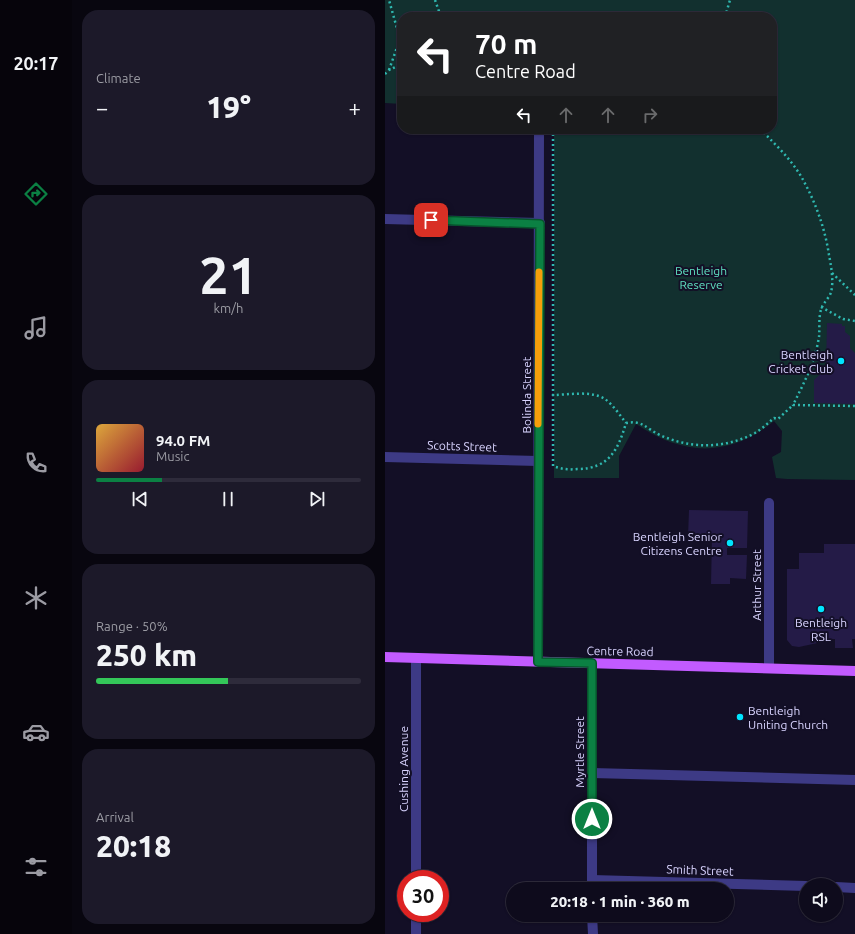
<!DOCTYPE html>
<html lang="en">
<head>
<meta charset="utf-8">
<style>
	body { margin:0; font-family:Ubuntu,sans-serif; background:#1c1929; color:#f1f3f6; height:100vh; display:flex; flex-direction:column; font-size:15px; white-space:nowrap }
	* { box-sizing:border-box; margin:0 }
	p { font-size:13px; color:#9b9ba3 }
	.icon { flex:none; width:22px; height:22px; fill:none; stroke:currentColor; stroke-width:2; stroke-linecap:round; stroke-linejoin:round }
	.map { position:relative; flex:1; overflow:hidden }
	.details { display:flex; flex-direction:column; gap:10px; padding:10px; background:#08060f; width:313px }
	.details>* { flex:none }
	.top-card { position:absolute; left:12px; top:12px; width:380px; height:122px; border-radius:16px; box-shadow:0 1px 3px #0004,0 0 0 1px #2e2b3b; background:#202124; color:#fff; overflow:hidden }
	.fabs { position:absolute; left:414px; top:878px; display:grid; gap:8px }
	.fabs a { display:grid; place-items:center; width:44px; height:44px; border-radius:50%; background:#0e0b1c; box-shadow:0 1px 3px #0004,0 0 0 1px #2e2b3b; font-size:20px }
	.speed { position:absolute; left:12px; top:870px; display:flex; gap:8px; font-size:20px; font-weight:700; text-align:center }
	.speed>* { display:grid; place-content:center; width:52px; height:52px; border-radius:50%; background:#0e0b1c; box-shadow:0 1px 3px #0004,0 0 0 1px #2e2b3b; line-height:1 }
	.speed .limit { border:6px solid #d22; background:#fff; color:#111 }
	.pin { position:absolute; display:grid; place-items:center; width:34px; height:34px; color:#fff; margin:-17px; border-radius:8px; box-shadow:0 2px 6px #0006 }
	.me { position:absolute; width:44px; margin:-22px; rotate:0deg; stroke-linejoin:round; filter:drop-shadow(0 0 3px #0008) }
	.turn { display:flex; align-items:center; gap:14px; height:84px; padding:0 12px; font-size:18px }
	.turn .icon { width:52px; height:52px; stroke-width:2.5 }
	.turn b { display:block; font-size:28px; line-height:34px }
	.lanes { display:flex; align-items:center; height:38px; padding:0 12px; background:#0003; justify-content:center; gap:20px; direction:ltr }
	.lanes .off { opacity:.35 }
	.big { font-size:30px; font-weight:800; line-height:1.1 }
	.details .tile { flex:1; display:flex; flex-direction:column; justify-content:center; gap:6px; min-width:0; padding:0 14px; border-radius:16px; background:#1c1929 }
	.details .dial { align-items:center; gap:0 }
	.dial b { font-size:52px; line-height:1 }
	.song { display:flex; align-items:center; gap:12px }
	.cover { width:48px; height:48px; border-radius:6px; background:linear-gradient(135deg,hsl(40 70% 55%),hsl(350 70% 35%)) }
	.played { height:4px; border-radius:2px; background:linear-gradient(90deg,#0b8043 25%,#2e2b3b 25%) }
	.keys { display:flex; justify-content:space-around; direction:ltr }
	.heat { display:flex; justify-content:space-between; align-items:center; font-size:22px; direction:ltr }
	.charge { height:6px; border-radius:3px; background:linear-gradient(90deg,#34c759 50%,#2e2b3b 0) }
	.trip { position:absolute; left:121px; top:882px; width:228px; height:40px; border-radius:20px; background:#0e0b1c; box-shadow:0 1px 3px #0004,0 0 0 1px #2e2b3b; font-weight:800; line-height:40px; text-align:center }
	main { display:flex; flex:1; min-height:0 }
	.dock { display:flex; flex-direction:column; width:72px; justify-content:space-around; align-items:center; background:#06040b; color:#9b9ba3 }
	.dock .icon { width:28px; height:28px }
	.dock .on { color:#0b8043 }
	.dock b { font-size:18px; color:#f1f3f6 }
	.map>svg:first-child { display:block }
	.green { fill:#12302f }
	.building { fill:#241b47 }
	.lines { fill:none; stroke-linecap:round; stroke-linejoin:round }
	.path { stroke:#2fb8b0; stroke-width:2.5; stroke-dasharray:2 3; stroke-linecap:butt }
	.minor { stroke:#3d3a85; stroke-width:10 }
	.major { stroke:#c25bff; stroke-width:10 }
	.route-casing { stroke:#07532c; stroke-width:10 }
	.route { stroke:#0b8043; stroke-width:7 }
	.slow { stroke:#f59e0b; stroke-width:7 }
	.poi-dot { fill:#00e5ff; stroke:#130f26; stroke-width:1.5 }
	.labels { text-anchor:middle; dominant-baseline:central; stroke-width:4; stroke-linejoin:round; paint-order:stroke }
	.park-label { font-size:12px; fill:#5fe0c0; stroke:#130f26 }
	.poi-label { font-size:12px; fill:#d9d4ff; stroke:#130f26; text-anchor:end }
	.street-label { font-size:12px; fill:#d9d4ff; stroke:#130f26 }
</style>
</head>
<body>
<main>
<nav class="dock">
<b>20:17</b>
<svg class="icon on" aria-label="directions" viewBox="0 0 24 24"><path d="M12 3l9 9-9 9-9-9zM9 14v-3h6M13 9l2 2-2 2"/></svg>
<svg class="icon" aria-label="music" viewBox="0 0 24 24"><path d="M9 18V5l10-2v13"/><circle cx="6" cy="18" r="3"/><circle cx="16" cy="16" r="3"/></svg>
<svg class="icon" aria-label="phone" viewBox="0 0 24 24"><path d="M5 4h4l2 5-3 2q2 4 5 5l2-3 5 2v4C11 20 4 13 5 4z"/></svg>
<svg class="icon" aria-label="climate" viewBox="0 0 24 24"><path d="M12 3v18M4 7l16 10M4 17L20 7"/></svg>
<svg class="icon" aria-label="car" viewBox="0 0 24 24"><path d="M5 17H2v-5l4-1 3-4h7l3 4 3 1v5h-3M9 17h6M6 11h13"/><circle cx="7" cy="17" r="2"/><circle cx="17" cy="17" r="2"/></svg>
<svg class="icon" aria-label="filters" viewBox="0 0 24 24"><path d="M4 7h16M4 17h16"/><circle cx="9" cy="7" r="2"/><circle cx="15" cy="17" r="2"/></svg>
</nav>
<section class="details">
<div class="tile"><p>Climate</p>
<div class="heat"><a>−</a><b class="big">19°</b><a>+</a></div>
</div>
<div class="tile dial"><b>21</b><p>km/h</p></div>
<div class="tile">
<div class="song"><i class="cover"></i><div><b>94.0 FM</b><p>Music</p></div></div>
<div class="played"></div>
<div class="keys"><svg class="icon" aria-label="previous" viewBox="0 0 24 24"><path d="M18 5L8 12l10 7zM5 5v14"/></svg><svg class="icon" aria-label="pause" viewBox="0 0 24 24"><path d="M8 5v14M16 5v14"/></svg><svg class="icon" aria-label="next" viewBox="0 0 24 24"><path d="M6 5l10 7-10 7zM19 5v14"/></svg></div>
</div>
<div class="tile"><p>Range · 50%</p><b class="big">250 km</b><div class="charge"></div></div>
<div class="tile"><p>Arrival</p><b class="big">20:18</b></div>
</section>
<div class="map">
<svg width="470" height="934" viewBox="0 0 470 934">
	<rect width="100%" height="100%" fill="#130f26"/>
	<path class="green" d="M0 0H470V480L402 479 391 478 387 457 396 452 397 431 389 421C344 458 298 456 251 424L234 456V478H169V129H387V17H17V104L0 103Z"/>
	<g class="building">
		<path d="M442 323 457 324V326H460V332L465 336V348L470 353V404L429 403V380L441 369Z"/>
		<path d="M304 510 363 511 362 548H342V555H362L361 579 345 578V584H326L327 538 303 537Z"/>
		<path d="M439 544H470V639H467L468 648H450V639H438L437 642 414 647 407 646 402 640V569H414V553H439Z"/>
	</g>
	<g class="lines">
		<g class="path">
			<path d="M50 0 56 17"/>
			<path d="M340 17 345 0"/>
			<path d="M4 70 15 39 4 0"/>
			<path d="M0 74 4 70 17 64"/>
			<path d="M168 129V466C176 469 184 470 192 469 224 469 233 450 241 423 258 420 260 428 275 435 305 449 340 449 370 433 377 429 383 423 389 418L393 419 408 405"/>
			<path d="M375 129C390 144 406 159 417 178 430 201 440 228 444 255 446 265 449 282 446 292 445 297 439 302 437 307 433 316 435 328 434 337 430 362 419 383 408 405L470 406"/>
			<path d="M447 273 470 295"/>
			<path d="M436 307 458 319 470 321"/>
			<path d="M167 395C183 395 206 390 220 399 228 405 235 415 241 423"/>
		</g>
		<g class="minor">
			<path d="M0 219 155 223"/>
			<path d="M0 457 153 461"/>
			<path d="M384 503V668"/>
			<path d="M153 662 154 129"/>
			<path d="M207 773 470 780"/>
			<path d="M31 879V658"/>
			<path d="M207 880 421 886"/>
			<path d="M451 887 470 888"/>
			<path d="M207 889V663"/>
			<path d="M207 915 208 934"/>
			<path d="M31 934V913"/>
		</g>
		<path class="major" d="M0 657 470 671"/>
	</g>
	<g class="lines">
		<defs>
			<path id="route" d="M46 220 155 224 153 662 207 663V819"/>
		</defs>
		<use href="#route" class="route-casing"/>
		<use href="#route" class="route"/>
		<path class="slow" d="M153 424 154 272"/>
	</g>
	<g class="poi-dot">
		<circle cx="456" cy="361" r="4"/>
		<circle cx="345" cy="543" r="4"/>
		<circle cx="436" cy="609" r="4"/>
		<circle cx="355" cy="717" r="4"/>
	</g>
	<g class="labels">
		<g class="park-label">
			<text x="316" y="270">Bentleigh<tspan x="316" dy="14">Reserve</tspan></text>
		</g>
		<g class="poi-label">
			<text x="448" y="354">Bentleigh<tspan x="448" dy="14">Cricket Club</tspan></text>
			<text x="337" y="536">Bentleigh Senior<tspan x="337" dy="14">Citizens Centre</tspan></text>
			<text x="436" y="622" text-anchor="middle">Bentleigh<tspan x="436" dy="14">RSL</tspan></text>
			<text x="363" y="710" text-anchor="start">Bentleigh<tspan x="363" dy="14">Uniting Church</tspan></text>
		</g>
		<g class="street-label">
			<text transform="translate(141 395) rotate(-90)">Bolinda Street</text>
			<text transform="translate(77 446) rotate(2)">Scotts Street</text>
			<text transform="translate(371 585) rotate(-90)">Arthur Street</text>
			<text transform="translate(235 651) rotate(1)">Centre Road</text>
			<text transform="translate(194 752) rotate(-90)">Myrtle Street</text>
			<text transform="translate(18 769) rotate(-90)">Cushing Avenue</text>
			<text transform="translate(315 870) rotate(2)">Smith Street</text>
		</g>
	</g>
</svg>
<div class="fabs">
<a><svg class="icon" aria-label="sound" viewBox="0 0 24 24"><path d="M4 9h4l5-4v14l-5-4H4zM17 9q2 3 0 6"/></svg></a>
</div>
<div class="speed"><div class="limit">30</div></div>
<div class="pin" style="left:46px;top:220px;background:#d93025"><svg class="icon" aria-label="arrive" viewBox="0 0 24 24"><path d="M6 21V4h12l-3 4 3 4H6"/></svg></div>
<svg class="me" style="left:207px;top:819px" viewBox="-20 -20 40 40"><circle r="17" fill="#0b8043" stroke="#fff" stroke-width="3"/><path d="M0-11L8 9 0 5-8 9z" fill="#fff"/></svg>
<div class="trip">20:18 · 1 min · 360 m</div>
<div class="top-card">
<div class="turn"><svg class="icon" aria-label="left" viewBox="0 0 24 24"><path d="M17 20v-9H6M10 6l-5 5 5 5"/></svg><div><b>70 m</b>Centre Road</div></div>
<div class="lanes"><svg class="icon" aria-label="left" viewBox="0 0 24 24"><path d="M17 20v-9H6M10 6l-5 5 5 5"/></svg><svg class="icon off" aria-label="ahead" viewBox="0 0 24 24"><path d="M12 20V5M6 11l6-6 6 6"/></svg><svg class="icon off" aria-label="ahead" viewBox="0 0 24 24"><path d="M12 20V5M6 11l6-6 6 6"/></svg><svg class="icon off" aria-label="right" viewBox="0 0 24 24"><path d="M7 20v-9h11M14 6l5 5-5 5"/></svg></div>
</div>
</div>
</main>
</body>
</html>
